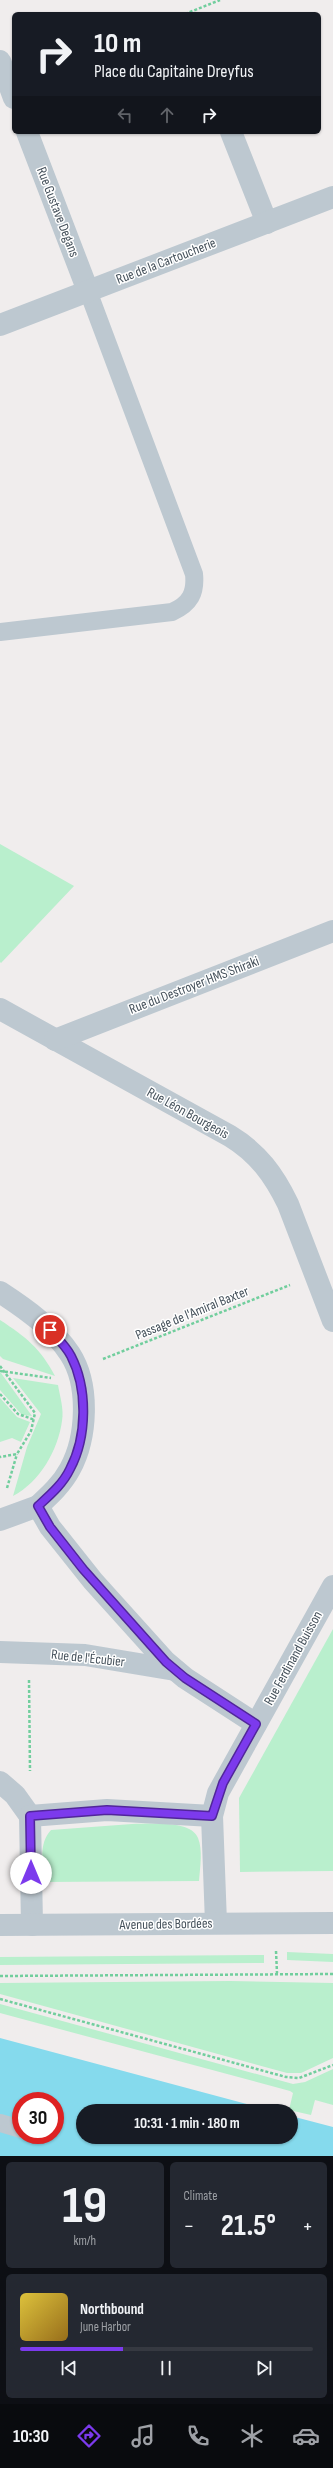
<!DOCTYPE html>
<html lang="en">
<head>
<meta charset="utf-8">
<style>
	body { margin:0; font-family:"Sofia Sans Condensed",sans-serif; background:#242831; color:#f1f3f6; height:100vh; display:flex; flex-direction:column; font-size:15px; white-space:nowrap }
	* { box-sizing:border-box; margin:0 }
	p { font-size:13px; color:#9ea1a6 }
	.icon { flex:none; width:22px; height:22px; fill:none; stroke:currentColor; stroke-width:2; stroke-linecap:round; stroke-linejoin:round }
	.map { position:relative; height:2156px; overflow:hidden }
	.drawer { display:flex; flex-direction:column; gap:6px; padding:6px; background:#0d0f14; flex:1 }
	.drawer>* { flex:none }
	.guide { position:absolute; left:12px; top:12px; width:309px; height:122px; border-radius:6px; box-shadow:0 1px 3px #0004; background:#171b24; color:#f1f3f6; overflow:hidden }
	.speed { position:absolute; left:12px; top:2092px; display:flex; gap:8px; font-size:20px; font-weight:700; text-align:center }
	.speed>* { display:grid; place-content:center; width:52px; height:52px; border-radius:50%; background:#171b24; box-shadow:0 1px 3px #0004; line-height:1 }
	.speed .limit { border:6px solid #d22; background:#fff; color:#111 }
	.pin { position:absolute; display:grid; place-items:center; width:34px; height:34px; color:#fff; margin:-17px; border:2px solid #fff; border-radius:50%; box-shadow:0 1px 4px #0007 }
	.me { position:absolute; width:44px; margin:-22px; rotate:0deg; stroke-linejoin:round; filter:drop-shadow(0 0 3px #0008) }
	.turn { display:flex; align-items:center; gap:14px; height:84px; padding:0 16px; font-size:18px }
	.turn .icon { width:52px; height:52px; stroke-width:2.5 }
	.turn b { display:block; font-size:28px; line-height:34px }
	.lanes { display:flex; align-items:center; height:38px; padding:0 16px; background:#0003; justify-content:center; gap:20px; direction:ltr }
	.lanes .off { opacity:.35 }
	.big { font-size:30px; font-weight:700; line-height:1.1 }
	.drawer .widget { flex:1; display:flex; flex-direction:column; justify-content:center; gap:6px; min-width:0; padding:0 14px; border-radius:6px; background:#242831 }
	.drawer .dial { align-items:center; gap:0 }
	.dial b { font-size:52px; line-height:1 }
	.song { display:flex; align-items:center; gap:12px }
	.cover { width:48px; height:48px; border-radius:6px; background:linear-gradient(135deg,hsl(50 70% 55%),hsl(40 70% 35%)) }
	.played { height:4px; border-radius:2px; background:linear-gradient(90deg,#7c3aed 35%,#363941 35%) }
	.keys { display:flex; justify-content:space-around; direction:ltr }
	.heat { display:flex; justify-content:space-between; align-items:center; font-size:22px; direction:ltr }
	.drawer .tiles { flex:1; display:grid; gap:6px; grid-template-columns:1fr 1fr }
	.widget:last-child { grid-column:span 2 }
	.trip { position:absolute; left:76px; top:2104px; width:222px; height:40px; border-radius:20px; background:#171b24; box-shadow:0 1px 3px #0004; font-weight:700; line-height:40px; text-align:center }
	.menu { display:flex; height:64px; justify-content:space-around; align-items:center; background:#090b0e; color:#9ea1a6 }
	.menu .icon { width:28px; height:28px }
	.menu .on { color:#7c3aed }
	.menu b { font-size:18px; color:#f1f3f6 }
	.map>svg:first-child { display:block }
	.green { fill:#b9efcd }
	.water { fill:#85daed; fill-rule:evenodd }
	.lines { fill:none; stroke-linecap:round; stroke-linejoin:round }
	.path { stroke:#71ce9d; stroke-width:2.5; stroke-dasharray:3 2; stroke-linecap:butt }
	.service { stroke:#bdc8d0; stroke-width:18 }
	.pedestrian { stroke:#bdc8d0; stroke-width:22 }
	.minor { stroke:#bdc8d0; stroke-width:22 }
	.tertiary { stroke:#bdc8d0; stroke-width:22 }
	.route-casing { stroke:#51269a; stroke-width:10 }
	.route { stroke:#7c3aed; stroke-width:7 }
	.labels { text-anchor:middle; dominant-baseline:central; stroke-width:3; stroke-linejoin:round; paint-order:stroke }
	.street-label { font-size:14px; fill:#45515b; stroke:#fff }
</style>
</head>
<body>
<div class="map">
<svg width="333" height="2156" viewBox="0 0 333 2156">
	<rect width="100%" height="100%" fill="#f0eded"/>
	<g class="green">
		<path d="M0 844 74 886 1 963 0 962Z"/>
		<path d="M0 1320C26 1337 40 1348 55 1376L3 1359 0 1356Z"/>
		<path d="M0 1373H1L32 1416 22 1415 0 1390Z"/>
		<path d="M13 1378 58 1385C60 1397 64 1409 62 1421 58 1450 40 1482 13 1496L27 1447 41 1414Z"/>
		<path d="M0 1398 17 1417 30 1422 21 1442 12 1438 0 1442Z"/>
		<path d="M333 1629V1871L240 1872 239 1798Z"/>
		<path d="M132 1824C149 1824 191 1820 198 1838 203 1850 200 1868 199 1881L44 1882C43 1864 38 1844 51 1830Z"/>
		<path d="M287 1952 333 1954V1962L287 1960Z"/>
		<path d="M264 1955V1963L0 1965V1957Z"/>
		<path d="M230 1981 333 1983V2058L301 2073H287L0 1994V1983Z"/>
		<path d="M0 2004 293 2084 305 2082 333 2069V2105L315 2100 311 2115 289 2110 293 2093 290 2091 0 2013Z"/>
	</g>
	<path class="water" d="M0 2038 273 2111H83V2137H291V2116L333 2127V2156H0ZM21 2101H55V2135H21Z"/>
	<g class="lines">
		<g class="path">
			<path d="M185 14 220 0"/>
			<path d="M103 1359 290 1285"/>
			<path d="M0 1366 35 1413 31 1431 17 1454 0 1457"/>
			<path d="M0 1371 51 1378"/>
			<path d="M0 1394 18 1414 35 1420"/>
			<path d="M7 1488 17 1454"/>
			<path d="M29 1680 30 1771"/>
			<path d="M276 1951 277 1973"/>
			<path d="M0 1976 333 1974"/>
			<path d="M0 1999 286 2077 299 2078 333 2065"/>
		</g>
		<g class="service">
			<path d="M0 632 172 612C190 604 196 593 194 574L88 291"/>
			<path d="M0 2123 21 2129"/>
		</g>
		<g class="pedestrian">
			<path d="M231 132 267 223"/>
			<path d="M0 1520 38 1506"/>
		</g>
		<g class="minor">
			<path d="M0 61 14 98"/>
			<path d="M27 132 88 291"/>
			<path d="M0 1009 230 1136C258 1153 274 1175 288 1204L333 1321"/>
			<path d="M55 1040 333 931"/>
			<path d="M0 1292C26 1309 53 1328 70 1354 90 1385 87 1438 70 1469 62 1484 50 1495 38 1506L50 1527 93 1581 166 1662 185 1678 256 1724"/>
			<path d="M0 1652 85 1655 175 1670"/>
			<path d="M0 1782 15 1795 30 1816"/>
			<path d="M30 1816 107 1810 212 1816"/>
			<path d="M30 1816 32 1925"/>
			<path d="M216 1923 212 1816 218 1793 333 1586"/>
			<path d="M0 1925 333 1923"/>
		</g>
		<path class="tertiary" d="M0 325 333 197"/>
	</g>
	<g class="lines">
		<defs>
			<path id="route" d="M31 1873 30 1816 107 1810 212 1816 223 1783 256 1724 185 1678 166 1662 83 1569 50 1527 38 1506C50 1495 63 1484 70 1469 87 1437 88 1389 71 1356 66 1346 57 1338 50 1330"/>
		</defs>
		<use href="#route" class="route-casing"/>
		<use href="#route" class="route"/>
	</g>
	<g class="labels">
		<g class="street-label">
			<text transform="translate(58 212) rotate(69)">Rue Gustave Degans</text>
			<text transform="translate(166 261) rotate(-21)">Rue de la Cartoucherie</text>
			<text transform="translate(194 985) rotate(-21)">Rue du Destroyer HMS Shiraki</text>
			<text transform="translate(188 1113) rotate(29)">Rue Léon Bourgeois</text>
			<text transform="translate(192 1313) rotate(-22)">Passage de l'Amiral Baxter</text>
			<text transform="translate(88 1658) rotate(6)">Rue de l'Écubier</text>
			<text transform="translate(293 1658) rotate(-61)">Rue Ferdinand Buisson</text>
			<text transform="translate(166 1924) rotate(-1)">Avenue des Bordées</text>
		</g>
	</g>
</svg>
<div class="speed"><div class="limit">30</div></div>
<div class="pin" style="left:50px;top:1330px;background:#d93025"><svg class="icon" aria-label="arrive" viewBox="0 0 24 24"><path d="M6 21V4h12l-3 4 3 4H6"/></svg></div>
<svg class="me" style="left:31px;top:1873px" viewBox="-20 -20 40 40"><circle r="19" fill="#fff"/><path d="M0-13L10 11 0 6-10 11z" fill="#7c3aed"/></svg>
<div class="trip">10:31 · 1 min · 180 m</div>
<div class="guide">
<div class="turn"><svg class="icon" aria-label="right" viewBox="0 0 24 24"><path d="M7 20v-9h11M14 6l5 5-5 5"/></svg><div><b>10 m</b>Place du Capitaine Dreyfus</div></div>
<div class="lanes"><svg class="icon off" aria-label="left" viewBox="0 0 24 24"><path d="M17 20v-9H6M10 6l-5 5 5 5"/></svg><svg class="icon off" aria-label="ahead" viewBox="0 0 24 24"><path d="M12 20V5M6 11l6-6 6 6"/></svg><svg class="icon" aria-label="right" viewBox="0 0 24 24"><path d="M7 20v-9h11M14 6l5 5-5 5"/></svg></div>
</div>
</div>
<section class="drawer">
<div class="tiles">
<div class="widget dial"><b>19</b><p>km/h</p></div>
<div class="widget"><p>Climate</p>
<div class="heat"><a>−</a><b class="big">21.5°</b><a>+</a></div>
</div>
<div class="widget">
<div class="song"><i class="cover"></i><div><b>Northbound</b><p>June Harbor</p></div></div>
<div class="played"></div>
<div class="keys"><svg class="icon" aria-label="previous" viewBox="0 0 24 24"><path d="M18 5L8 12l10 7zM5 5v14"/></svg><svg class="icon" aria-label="pause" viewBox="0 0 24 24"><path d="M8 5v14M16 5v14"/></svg><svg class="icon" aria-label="next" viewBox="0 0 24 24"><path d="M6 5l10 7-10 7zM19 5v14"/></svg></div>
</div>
</div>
</section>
<nav class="menu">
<b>10:30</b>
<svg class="icon on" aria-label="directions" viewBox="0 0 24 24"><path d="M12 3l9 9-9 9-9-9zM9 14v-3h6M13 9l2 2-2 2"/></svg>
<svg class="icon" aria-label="music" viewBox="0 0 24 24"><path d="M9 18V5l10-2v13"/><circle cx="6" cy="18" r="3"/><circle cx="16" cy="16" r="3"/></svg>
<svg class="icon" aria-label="phone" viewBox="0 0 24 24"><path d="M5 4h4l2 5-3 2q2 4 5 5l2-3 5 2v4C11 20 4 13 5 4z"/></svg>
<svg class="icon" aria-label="climate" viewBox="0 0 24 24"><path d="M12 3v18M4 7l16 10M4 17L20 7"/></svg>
<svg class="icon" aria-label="car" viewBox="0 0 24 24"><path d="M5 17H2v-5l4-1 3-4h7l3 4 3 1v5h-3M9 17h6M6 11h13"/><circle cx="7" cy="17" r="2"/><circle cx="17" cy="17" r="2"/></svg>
</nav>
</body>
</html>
